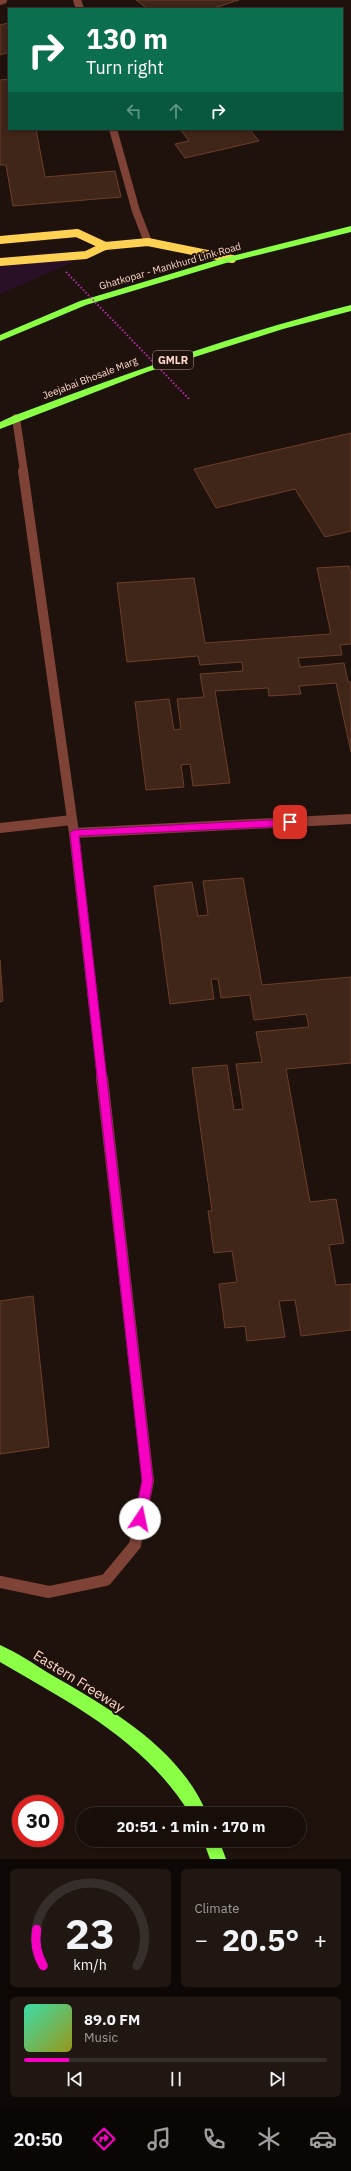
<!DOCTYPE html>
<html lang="en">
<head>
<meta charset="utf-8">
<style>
	body { margin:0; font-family:"IBM Plex Sans",sans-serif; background:#201712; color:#f1f3f6; height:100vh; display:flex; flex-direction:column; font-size:15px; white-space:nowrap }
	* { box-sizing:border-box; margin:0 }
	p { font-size:13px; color:#9e9c9c }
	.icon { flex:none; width:22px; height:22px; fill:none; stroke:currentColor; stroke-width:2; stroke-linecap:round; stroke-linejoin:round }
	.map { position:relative; height:1859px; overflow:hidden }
	.sheet { display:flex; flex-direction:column; gap:10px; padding:10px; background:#0d0805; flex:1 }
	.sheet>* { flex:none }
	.guide { position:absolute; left:8px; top:8px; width:335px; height:122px; border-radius:0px; box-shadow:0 2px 6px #0003,0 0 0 1px #362e2a; background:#0b6e4f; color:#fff; overflow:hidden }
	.speed { position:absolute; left:12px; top:1795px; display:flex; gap:8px; font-size:20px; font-weight:700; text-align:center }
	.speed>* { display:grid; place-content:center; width:52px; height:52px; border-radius:50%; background:#170e09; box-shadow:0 2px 6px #0003,0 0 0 1px #362e2a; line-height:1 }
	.speed .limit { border:6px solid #d22; background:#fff; color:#111 }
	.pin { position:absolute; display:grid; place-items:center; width:34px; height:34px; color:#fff; margin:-17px; border-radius:8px; box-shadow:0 2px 6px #0006 }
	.me { position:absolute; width:44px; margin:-22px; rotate:11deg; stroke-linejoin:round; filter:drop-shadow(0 0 3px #0008) }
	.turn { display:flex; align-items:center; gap:14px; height:84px; padding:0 12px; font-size:18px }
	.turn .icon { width:52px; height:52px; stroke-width:2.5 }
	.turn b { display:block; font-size:28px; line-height:34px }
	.lanes { display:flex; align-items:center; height:38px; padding:0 12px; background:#0003; justify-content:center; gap:20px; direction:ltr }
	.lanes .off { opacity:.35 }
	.big { font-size:30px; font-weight:700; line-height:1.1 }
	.sheet .card { flex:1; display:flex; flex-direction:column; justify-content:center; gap:6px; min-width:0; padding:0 14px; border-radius:6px; background:#201712 }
	.sheet .dial { align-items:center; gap:0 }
	.dial svg { height:104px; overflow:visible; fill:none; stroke:#362e2a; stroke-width:7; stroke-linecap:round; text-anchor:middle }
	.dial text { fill:#f1f3f6; stroke:none }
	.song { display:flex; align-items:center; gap:12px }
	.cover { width:48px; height:48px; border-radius:6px; background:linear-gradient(135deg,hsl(160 70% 55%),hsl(60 70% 35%)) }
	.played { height:4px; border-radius:2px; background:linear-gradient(90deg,#f600c2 15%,#362e2a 15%) }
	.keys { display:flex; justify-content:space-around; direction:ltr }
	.heat { display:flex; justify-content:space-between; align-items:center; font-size:22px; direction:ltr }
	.sheet .tiles { flex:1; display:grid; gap:10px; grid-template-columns:1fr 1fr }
	.card:last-child { grid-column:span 2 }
	.trip { position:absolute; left:76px; top:1807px; width:230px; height:40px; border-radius:20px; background:#170e09; box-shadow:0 2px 6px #0003,0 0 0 1px #362e2a; font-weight:700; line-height:40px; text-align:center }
	.dock { display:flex; height:64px; justify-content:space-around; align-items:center; background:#090604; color:#9e9c9c }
	.dock .icon { width:28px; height:28px }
	.dock .on { color:#f600c2 }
	.dock b { font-size:18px; color:#f1f3f6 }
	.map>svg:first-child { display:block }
	.green { fill:#291027 }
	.building { fill:#402519; stroke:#6c3f2b }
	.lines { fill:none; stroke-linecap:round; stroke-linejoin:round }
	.minor-far2 { stroke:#7f4237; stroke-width:8 }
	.minor-far1 { stroke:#7f4237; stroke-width:10 }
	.minor { stroke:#7f4237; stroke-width:12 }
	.major { stroke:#ffd152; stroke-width:8 }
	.highway { fill:#8aff46; fill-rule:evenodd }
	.path-bridge { stroke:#b12daa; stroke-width:2; stroke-dasharray:1.5 2; stroke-linecap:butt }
	.route { fill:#f600c2; stroke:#a0007e }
	.labels { text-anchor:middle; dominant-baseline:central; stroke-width:4; stroke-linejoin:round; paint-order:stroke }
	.far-street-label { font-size:10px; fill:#ffd7cb; stroke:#1f120c }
	.shield { fill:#1f120c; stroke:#bc9c92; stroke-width:1 }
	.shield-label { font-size:11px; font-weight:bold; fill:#ffd7cb }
	.near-street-label { font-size:14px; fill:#ffd7cb; stroke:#1f120c }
</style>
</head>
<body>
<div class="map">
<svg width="351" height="1859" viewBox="0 0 351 1859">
	<rect width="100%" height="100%" fill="#1f120c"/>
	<path class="green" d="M57 252 73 262 0 294V258Z"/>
	<g class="building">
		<path d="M136 0H239L211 9H148Z"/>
		<path d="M8 23 9 52 0 55V25Z"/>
		<path d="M9 79V129H36L45 177 115 171 121 197 13 206 6 165H0V80Z"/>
		<path d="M180 129H249L259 141 185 158 175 144 189 141Z"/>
		<path d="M351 433V531L325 537 295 489 216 508 194 469Z"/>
		<path d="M349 566 351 574V644L340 645 342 655 298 658 300 667 344 663 348 682H351V752L336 683 299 686 301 694 269 696 268 688 215 691 230 783 193 786 190 764 181 765 184 787 146 790 135 702 169 699 174 730 181 729 177 699 204 697 200 674 243 671 242 662 200 665 198 656 127 662 117 583 194 578 205 643 331 634 317 568Z"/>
		<path d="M243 878 262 985 351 977V1063L286 1069 310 1202 336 1199 344 1243 329 1245 336 1285 351 1284V1330L301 1336 295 1300 279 1301 285 1337 247 1341 245 1326 225 1328 219 1284 237 1282 232 1251 214 1253 208 1211H212L192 1068 227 1065 234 1110 243 1109 236 1064 262 1062 256 1032 309 1027 306 1014 254 1020 250 995 221 998 218 979H211L214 999 170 1004 154 886 192 882 198 916 208 915 203 881Z"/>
		<path d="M0 960 3 1001 0 1002Z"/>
		<path d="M33 1296 49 1447 0 1454V1301Z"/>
	</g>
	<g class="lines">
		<g class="minor-far2">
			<path d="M77 0 80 9"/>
			<path d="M0 1 3 0"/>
			<path d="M113 129 136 211 148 242"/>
			<path d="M16 418 24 472"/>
		</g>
		<g class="minor-far1">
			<path d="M23 471 74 833 102 1079"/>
			<path d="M0 828 72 820"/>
			<path d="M74 833 351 819"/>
		</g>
		<path class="minor" d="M0 1582 49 1592 106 1580 135 1545 148 1481 102 1078"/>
		<g class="major">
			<path d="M0 240 77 233 105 246"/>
			<path d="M0 262 86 255 105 246 148 242 232 259"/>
		</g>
		<g class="highway">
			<path d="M351 226V232L226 263 86 305 0 341V335L80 301 220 259Z"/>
			<path d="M351 305V311L283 329 147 372 0 429V422L13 416C124 374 236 334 351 305Z"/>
			<path d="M0 1645C18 1653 34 1664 50 1674 109 1708 180 1748 207 1814H190C145 1741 72 1704 0 1662Z"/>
			<path d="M203 1840H219L226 1859H210Z"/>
		</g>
		<path class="path-bridge" d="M66 272 190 400"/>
	</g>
	<path class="route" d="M290 819 294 822 290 826 79 836 153 1481 146 1519 144 1523 140 1525 136 1523 134 1519 142 1481 70 833 74 830Z"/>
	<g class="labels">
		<g class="far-street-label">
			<text transform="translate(170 266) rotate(-16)">Ghatkopar - Mankhurd Link Road</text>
			<text transform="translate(90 378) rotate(-21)">Jeejabai Bhosale Marg</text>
		</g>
		<rect class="shield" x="153" y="351" width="40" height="18" rx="3"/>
		<g class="shield-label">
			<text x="173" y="360">GMLR</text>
		</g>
		<g class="near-street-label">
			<text transform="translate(79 1681) rotate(32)">Eastern Freeway</text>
		</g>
	</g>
</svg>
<div class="speed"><div class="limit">30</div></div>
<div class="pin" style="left:290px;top:822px;background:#d93025"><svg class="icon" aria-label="arrive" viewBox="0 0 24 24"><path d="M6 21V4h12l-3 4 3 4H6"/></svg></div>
<svg class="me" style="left:140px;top:1519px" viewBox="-20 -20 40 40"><circle r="19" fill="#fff"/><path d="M0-13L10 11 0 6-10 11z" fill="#f600c2"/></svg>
<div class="trip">20:51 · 1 min · 170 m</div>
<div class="guide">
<div class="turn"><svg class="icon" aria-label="right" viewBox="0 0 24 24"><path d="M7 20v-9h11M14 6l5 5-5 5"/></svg><div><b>130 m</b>Turn right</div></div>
<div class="lanes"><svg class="icon off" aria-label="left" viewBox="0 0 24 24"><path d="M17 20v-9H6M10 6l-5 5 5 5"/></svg><svg class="icon off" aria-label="ahead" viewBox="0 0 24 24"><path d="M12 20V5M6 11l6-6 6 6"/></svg><svg class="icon" aria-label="right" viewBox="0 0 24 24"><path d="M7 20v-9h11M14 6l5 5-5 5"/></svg></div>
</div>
</div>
<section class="sheet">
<div class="tiles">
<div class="card dial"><svg viewBox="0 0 100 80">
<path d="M14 69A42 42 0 1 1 86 69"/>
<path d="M14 69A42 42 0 0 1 9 41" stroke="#f600c2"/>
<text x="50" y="56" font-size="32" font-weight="700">23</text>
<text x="50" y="72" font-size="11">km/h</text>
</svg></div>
<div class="card"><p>Climate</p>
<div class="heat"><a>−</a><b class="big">20.5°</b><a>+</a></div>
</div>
<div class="card">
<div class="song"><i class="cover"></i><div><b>89.0 FM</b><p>Music</p></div></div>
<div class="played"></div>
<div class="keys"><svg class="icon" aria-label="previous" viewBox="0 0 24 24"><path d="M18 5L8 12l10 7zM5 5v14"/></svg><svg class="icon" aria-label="pause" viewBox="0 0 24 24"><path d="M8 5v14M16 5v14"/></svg><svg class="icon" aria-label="next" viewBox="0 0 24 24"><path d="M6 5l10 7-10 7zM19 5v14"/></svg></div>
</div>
</div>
</section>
<nav class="dock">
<b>20:50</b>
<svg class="icon on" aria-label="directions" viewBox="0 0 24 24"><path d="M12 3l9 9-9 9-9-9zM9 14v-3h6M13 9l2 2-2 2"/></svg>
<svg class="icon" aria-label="music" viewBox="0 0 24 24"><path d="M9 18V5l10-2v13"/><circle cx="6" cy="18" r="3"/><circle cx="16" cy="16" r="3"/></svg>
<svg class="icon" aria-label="phone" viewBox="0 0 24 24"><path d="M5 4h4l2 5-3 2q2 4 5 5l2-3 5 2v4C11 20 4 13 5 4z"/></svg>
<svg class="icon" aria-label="climate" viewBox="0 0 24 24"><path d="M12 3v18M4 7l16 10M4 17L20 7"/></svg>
<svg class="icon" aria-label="car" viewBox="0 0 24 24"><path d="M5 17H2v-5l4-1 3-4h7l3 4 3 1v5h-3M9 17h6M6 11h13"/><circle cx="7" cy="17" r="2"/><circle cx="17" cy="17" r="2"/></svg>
</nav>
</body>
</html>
